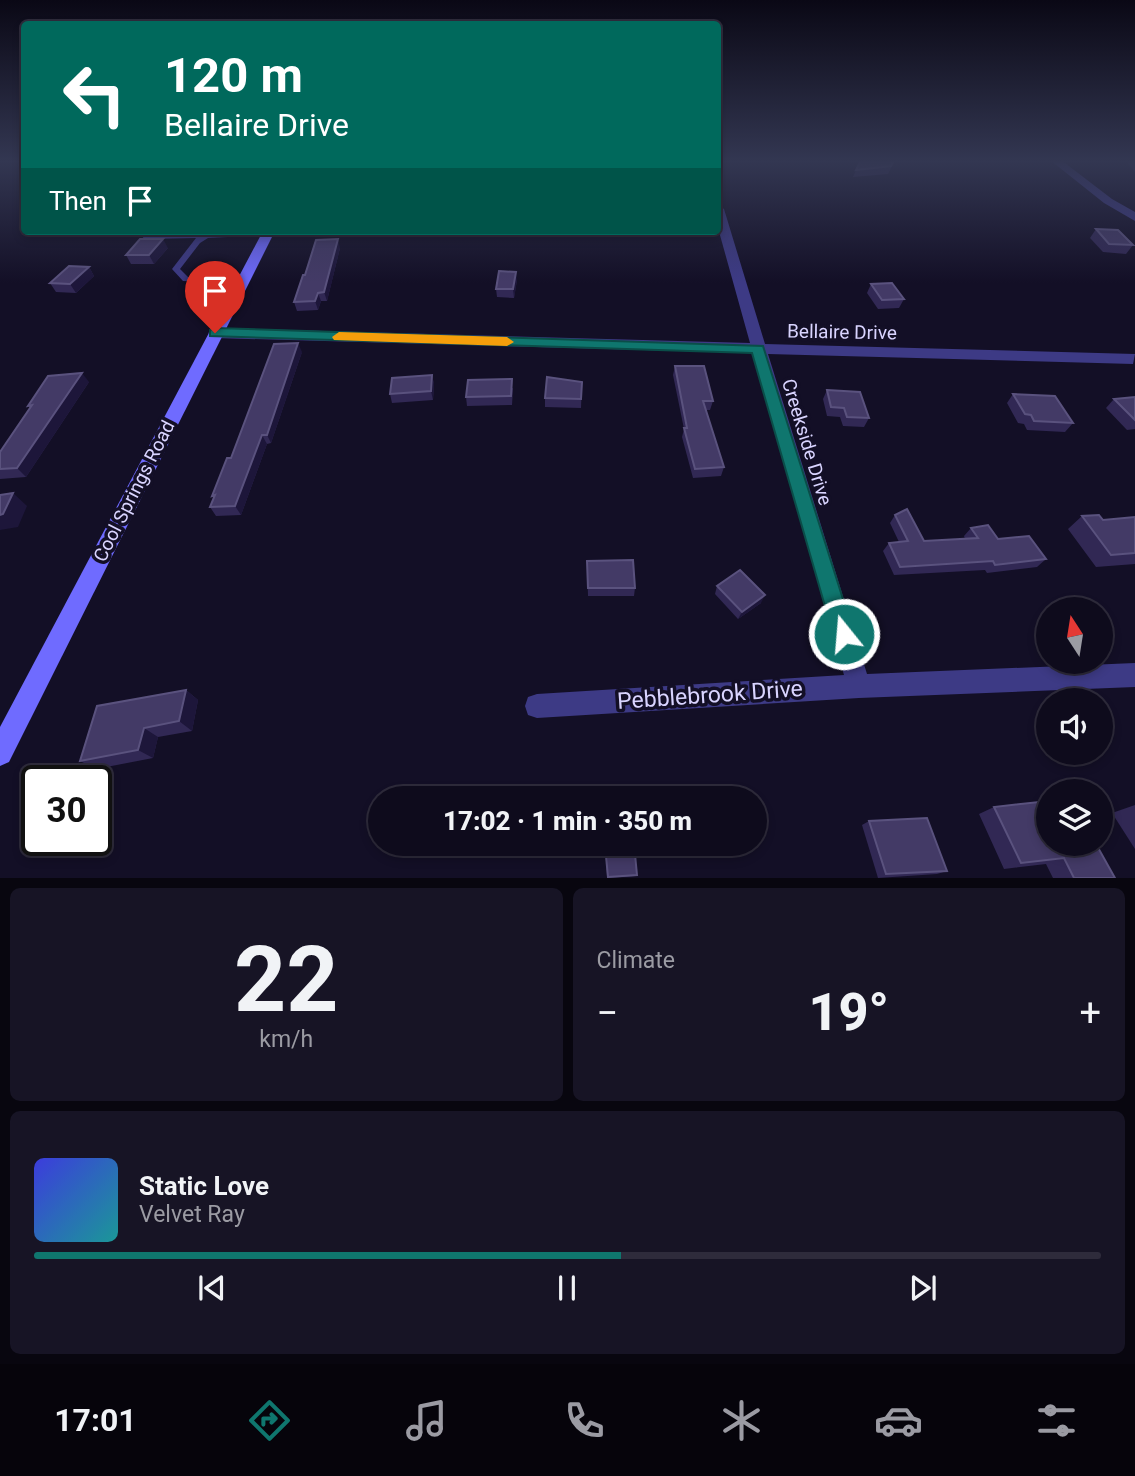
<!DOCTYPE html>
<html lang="en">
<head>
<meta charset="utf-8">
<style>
	body { margin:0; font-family:Roboto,sans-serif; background:#171425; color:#f1f3f6; height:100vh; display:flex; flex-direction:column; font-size:26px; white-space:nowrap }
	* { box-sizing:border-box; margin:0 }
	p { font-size:23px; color:#9b9ba3 }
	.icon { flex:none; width:38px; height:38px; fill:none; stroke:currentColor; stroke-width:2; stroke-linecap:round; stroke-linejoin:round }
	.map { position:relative; height:878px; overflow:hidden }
	.sheet { display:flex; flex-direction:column; gap:10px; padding:10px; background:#08060f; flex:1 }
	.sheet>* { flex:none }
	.guide { position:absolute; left:21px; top:21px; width:700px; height:214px; border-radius:7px; box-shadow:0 4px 10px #0003,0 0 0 2px #2e2b3b; background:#00695c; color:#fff; overflow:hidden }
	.needle { width:46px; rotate:348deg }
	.tools { position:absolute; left:1036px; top:597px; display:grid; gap:14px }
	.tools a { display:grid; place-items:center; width:77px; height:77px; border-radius:50%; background:#0e0b1c; box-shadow:0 4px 10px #0003,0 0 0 2px #2e2b3b; font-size:35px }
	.speed { position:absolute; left:21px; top:765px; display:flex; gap:14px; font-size:35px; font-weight:700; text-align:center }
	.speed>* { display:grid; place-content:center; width:91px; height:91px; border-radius:50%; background:#0e0b1c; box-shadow:0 4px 10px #0003,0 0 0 2px #2e2b3b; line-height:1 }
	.speed .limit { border:4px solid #111; border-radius:10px; background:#fff; color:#111 }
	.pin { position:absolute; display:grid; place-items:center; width:60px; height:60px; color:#fff; margin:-72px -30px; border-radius:50% 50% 50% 0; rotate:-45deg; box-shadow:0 0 7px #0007 }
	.pin .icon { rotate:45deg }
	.me { position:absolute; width:77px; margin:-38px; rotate:343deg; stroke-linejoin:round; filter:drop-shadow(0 0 5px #0008) }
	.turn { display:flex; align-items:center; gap:24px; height:147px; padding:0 28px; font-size:32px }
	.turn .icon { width:91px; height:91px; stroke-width:2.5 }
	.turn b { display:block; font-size:49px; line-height:60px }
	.then { display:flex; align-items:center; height:66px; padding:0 28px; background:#0003; gap:14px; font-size:26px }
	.big { font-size:52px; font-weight:800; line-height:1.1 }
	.sheet .widget { flex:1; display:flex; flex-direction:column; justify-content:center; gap:10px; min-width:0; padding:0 24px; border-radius:10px; background:#171425 }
	.sheet .dial { align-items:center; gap:0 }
	.dial b { font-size:91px; line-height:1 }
	.song { display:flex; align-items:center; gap:21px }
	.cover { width:84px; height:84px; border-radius:10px; background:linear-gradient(135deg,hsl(240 70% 55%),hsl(180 70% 35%)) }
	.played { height:7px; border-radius:4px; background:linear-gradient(90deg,#0f766e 55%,#2e2b3b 55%) }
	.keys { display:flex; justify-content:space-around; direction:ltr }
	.heat { display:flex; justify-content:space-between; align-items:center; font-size:38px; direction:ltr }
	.sheet .tiles { flex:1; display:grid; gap:10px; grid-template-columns:1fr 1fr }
	.widget:last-child { grid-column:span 2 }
	.trip { position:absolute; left:368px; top:786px; width:399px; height:70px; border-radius:35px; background:#0e0b1c; box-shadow:0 4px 10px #0003,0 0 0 2px #2e2b3b; font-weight:800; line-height:70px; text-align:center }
	.tabs { display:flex; height:112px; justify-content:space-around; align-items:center; background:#06040b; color:#9b9ba3 }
	.tabs .icon { width:49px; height:49px }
	.tabs .selected { color:#0f766e }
	.tabs b { font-size:32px; color:#f1f3f6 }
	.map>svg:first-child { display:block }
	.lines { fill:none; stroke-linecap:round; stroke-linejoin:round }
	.lane { fill:#3d3a85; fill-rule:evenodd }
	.street { fill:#3d3a85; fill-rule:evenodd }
	.secondary { fill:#6f6bff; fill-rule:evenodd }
	.wall { fill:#312854 }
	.shaded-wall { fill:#1d163a }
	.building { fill:#433a66; stroke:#5a527e; stroke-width:2 }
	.route { fill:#0f766e; stroke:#0a4d48; stroke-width:2 }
	.slow { fill:#f59e0b }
	.labels { text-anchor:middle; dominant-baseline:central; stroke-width:7; stroke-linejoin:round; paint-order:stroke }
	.street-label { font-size:19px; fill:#d9d4ff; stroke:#130f26 }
	.near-street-label { font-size:23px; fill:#d9d4ff; stroke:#130f26 }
</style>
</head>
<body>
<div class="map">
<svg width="1135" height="878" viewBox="0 0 1135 878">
	<rect width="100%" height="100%" fill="#130f26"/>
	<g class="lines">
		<path class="lane" d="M139 231H147L149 235 263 231 272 233 268 235 208 238 200 243 180 269 188 277 245 279V283H242L183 281 172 269 196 238 147 239H144Z"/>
		<g class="street">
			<path d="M1050 160H1061L1112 199 1135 212V221L1104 203Z"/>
			<path d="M718 205 724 209 765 344 1135 354 1133 364 768 354 867 674 1135 663V687L859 698 537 718 528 715 525 706 528 697 537 694 844 675 753 353 215 338 208 333 215 328 750 343 718 228Z"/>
		</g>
		<path class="secondary" d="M263 231H275L9 762 0 766V727Z"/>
	</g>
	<g class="wall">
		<path d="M895 160 888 174 853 177 856 170Z"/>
		<path d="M1125 160H1135V172Z"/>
		<path d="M1096 229 1133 245 1126 254 1103 252 1090 238Z"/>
		<path d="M479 231H502L500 234Z"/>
		<path d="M168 248 154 264H131L126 255Z"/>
		<path d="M340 248 327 301H321L318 310 297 311 294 302 305 275Z"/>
		<path d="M89 267 94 276 76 293 56 292 50 283Z"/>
		<path d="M517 280 514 298 497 297 496 289Z"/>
		<path d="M871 284 904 299 899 308 878 309 867 293Z"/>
		<path d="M302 352 271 443 267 444 241 515 216 516 210 507 214 498 212 496 231 458Z"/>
		<path d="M675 366 713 401 710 410H706L724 467 721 476 693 478 682 437 684 429 673 375Z"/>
		<path d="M432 375 434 384 433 400 392 403 390 394Z"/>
		<path d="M89 382 26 477 0 479V452L30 408 28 406Z"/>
		<path d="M582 382 581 408 545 407V398Z"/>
		<path d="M513 388 512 405 467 406 466 397Z"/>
		<path d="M827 390 869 418 864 427 843 426 840 417 827 416 823 399Z"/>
		<path d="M1013 394 1073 423 1065 432 1027 430 1024 424 1018 423 1007 403Z"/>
		<path d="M1135 397V429L1127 430 1106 408 1114 399Z"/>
		<path d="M895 515 924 541 965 539 964 536 971 528 1046 559 1037 567 987 573 985 570 894 575 883 551 889 543 899 542 890 523Z"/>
		<path d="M1082 516 1103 520 1135 517V564L1096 567 1068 529Z"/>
		<path d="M587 561 635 588 634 596H588Z"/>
		<path d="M717 586 761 603 738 619 715 594Z"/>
		<path d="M186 690 198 700 192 731 158 737 153 758 96 769 80 761Z"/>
		<path d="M1135 805V849L1112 813Z"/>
		<path d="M994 807 1115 878H1053L1046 864 1004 869 979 814Z"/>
		<path d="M869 821 947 871 937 874 878 878 862 825Z"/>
		<path d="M605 846 637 875 636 876 607 878Z"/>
	</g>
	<g class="shaded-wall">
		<path d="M163 239 168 248 154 264 149 255Z"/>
		<path d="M338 239 340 248 327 301 324 292Z"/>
		<path d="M89 267 94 276 76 293 70 284Z"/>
		<path d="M516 272 517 280 514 298 513 289Z"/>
		<path d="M318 293 321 301 318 310 315 301Z"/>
		<path d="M298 343 302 352 271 443 267 435Z"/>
		<path d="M82 373 89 382 26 477 17 468Z"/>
		<path d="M432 375 434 384 433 400 431 391Z"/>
		<path d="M262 435 267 444 241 515 235 506Z"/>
		<path d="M13 493 27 506 18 527 0 530V515Z"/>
		<path d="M765 595 761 603 738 619 742 612Z"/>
		<path d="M186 690 198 700 192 731 179 721Z"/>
		<path d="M144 728 158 737 153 758 138 750Z"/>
	</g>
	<g class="building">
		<path d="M861 160H894L891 166 856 170Z"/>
		<path d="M1096 229 1118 230 1133 245 1109 244Z"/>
		<path d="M140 239H163L149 255H126Z"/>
		<path d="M338 239 324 292 318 293 315 301 294 302 303 275H305L316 240Z"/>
		<path d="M69 266 89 267 70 284 50 283Z"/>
		<path d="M499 271 516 272 513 289H496Z"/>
		<path d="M892 283 904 299 882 300 871 284Z"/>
		<path d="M298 343 267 435H262L235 506 210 507 215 495 212 496 227 458H231L274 344Z"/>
		<path d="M675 366H704L713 401H703L724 467 695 469 684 428H687Z"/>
		<path d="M82 373 17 468 0 469V452L32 405 28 406 48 376Z"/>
		<path d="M432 375 431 391 390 394 392 378Z"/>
		<path d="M547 377 582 382 581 399 545 398Z"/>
		<path d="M512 379 511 396 466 397 468 380Z"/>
		<path d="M827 390 860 392 869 418 847 417 844 408 831 407Z"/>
		<path d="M1013 394 1055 396 1073 423 1034 421 1031 415 1025 414Z"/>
		<path d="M1135 397V420L1114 399Z"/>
		<path d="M13 493 3 514 0 515V495Z"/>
		<path d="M907 509 924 541 978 538 971 528 988 525 998 539 1029 536 1046 559 995 565 993 561 900 567 889 543 908 541 895 515Z"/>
		<path d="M1099 515 1103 520 1135 517V553L1111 555 1082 516Z"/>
		<path d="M633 560 635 588H588L587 561Z"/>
		<path d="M740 570 765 595 742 612 717 586Z"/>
		<path d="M186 690 179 721 144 728 138 750 80 761 97 706Z"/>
		<path d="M1048 801V844H1096L1115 878H1074L1064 858 1021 863 994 807Z"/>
		<path d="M927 818 947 871 886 874 869 821Z"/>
		<path d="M634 844 637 875 608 877 605 846Z"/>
	</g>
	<linearGradient id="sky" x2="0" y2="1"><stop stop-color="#0a0815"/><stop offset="0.57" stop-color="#333752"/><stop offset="1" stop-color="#333752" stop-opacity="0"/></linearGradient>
	<rect width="1135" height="283" fill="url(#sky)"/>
	<path class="route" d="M215 328 763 346 854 634 851 641 844 644 836 641 833 634 752 353 210 336V330Z"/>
	<path class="slow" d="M339 332 507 337 514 342 507 346 334 340 332 337Z"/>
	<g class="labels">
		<g class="street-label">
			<text transform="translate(842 332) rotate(1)">Bellaire Drive</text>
			<text transform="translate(807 442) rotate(73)">Creekside Drive</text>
			<text transform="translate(134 491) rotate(-63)">Cool Springs Road</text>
		</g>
		<g class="near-street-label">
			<text transform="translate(710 695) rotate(-4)">Pebblebrook Drive</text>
		</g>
	</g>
</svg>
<div class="tools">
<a><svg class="needle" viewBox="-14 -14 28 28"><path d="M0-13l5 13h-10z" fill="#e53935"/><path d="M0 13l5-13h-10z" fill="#9b9ba3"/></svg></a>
<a><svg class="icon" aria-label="sound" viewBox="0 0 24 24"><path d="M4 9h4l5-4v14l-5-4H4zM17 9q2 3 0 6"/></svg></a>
<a><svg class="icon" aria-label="layers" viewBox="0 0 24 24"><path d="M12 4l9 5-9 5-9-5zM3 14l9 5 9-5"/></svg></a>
</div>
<div class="speed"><div class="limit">30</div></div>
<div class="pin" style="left:215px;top:333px;background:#d93025"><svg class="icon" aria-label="arrive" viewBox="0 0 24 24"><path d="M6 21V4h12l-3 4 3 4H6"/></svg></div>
<svg class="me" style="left:844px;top:634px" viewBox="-20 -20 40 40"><circle r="17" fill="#0f766e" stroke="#fff" stroke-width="3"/><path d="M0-11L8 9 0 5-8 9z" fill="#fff"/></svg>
<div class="trip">17:02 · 1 min · 350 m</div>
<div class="guide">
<div class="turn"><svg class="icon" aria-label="left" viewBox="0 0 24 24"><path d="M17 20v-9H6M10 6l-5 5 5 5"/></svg><div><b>120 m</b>Bellaire Drive</div></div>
<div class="then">Then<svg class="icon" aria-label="arrive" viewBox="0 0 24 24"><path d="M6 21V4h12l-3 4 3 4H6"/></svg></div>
</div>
</div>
<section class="sheet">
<div class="tiles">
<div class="widget dial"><b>22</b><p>km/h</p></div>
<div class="widget"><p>Climate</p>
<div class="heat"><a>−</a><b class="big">19°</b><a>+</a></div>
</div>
<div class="widget">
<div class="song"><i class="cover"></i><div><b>Static Love</b><p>Velvet Ray</p></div></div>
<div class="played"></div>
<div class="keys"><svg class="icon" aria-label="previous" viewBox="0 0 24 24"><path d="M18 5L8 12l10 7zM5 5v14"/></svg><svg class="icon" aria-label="pause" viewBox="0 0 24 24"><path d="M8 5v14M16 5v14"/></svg><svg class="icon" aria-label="next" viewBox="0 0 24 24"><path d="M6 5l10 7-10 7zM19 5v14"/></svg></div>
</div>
</div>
</section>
<nav class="tabs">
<b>17:01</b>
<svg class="icon selected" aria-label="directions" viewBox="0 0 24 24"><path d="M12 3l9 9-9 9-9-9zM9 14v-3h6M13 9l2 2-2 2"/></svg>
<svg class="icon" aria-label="music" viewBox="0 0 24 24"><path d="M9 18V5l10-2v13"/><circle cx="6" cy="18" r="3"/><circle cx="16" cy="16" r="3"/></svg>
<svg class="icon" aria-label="phone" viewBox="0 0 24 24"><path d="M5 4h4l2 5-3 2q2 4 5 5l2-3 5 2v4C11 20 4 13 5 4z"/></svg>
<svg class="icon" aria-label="climate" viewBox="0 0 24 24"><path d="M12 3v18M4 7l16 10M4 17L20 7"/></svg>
<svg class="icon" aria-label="car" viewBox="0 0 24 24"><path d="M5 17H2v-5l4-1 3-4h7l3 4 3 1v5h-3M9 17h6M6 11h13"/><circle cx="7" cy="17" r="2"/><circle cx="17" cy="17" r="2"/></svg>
<svg class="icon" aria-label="filters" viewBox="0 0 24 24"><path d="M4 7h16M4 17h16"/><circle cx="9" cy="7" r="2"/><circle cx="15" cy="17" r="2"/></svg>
</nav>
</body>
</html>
